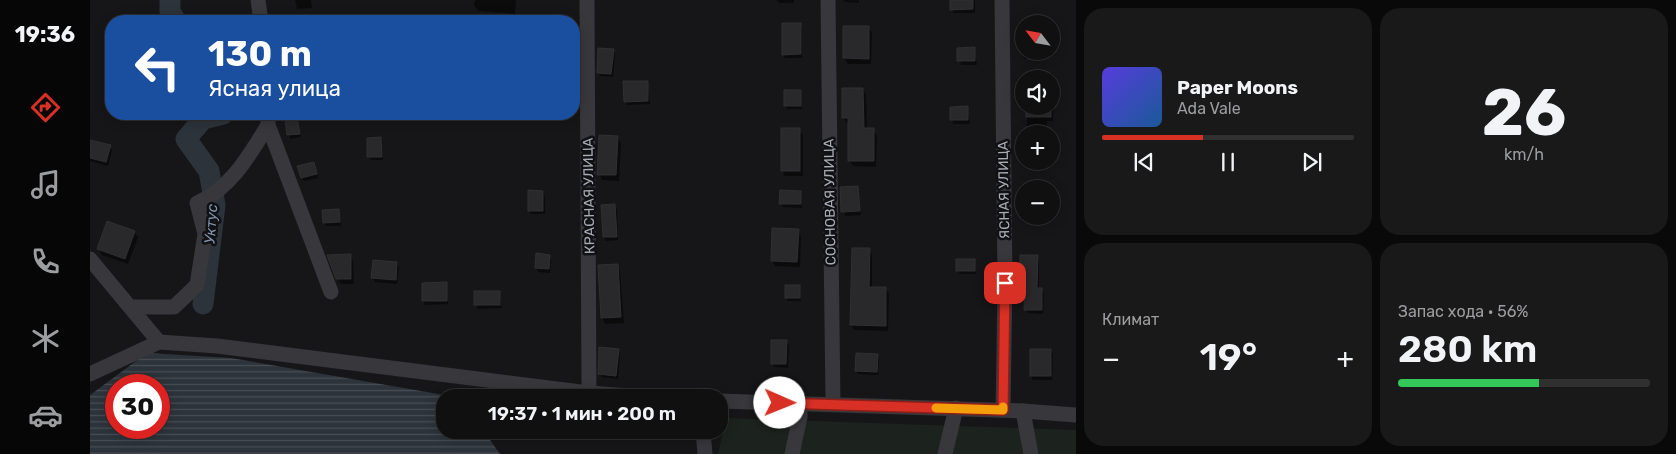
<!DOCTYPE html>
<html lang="ru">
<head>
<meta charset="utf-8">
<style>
	body { margin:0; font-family:Rubik,sans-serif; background:#19191a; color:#f1f3f6; height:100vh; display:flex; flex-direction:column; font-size:19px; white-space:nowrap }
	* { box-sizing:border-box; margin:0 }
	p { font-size:16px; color:#9c9d9f }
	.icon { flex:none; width:28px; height:28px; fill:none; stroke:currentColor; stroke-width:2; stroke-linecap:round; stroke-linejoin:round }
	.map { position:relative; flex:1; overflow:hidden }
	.panel { display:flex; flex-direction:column; gap:8px; padding:8px; background:#090909; width:600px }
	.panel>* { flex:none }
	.top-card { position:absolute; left:15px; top:15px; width:475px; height:105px; border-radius:20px; box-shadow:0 2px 12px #0003,0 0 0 1px #303031; background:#1a4fa0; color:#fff; overflow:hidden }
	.needle { width:32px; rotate:301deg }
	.tools { position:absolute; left:925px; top:15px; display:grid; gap:10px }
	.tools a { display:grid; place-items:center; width:45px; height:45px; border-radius:50%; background:#101011; box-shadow:0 2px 12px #0003,0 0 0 1px #303031; font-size:25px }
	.speed { position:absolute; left:15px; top:374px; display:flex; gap:10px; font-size:25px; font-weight:700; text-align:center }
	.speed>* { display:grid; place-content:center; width:65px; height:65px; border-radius:50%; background:#101011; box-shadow:0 2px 12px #0003,0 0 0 1px #303031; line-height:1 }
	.speed .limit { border:8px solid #d22; background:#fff; color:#111 }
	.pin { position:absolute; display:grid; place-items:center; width:42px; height:42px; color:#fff; margin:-21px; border-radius:10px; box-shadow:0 2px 8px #0006 }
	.me { position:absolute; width:55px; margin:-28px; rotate:91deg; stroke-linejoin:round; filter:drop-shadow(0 0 4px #0008) }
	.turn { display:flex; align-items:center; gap:18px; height:105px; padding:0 20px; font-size:22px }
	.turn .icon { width:65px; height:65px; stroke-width:2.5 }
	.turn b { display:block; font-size:35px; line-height:42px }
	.big { font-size:38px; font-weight:600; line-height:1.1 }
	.panel .tile { flex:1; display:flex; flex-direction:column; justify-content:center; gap:8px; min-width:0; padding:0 18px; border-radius:20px; background:#19191a }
	.panel .dial { align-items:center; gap:0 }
	.dial b { font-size:65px; line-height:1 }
	.song { display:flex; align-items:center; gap:15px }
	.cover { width:60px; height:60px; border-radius:8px; background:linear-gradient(135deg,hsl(250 70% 55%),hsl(210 70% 35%)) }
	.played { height:5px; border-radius:2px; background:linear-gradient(90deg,#d93025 40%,#303031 40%) }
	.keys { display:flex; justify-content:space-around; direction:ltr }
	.heat { display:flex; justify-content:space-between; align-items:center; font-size:28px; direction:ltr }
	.charge { height:8px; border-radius:4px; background:linear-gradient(90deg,#34c759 56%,#303031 0) }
	.panel .tiles { flex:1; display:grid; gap:8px; grid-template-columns:repeat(2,1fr) }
	.trip { position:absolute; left:346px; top:389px; width:292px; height:50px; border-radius:20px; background:#101011; box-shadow:0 2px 12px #0003,0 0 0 1px #303031; font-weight:600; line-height:50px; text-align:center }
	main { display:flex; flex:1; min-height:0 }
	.dock { display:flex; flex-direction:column; width:90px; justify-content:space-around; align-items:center; background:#060607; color:#9c9d9f }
	.dock .icon { width:35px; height:35px }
	.dock .selected { color:#d93025 }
	.dock b { font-size:22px; color:#f1f3f6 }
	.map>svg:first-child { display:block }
	.garden { fill:#1c221d }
	.water { fill:url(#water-rules); fill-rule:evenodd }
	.shadow { fill:#0007 }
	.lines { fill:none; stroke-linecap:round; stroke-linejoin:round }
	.river { stroke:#2c333a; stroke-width:21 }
	.building { fill:#29282b; stroke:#303033 }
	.minor { stroke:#37373c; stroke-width:15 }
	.route-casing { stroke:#8d1f18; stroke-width:12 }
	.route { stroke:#d93025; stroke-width:9 }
	.slow { stroke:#f59e0b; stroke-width:9 }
	.labels { text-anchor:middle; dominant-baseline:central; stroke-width:5; stroke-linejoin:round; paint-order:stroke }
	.street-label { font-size:14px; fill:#a8abb6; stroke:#111012 }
	.water-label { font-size:15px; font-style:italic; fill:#8296af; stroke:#111012 }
</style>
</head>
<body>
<main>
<nav class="dock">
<b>19:36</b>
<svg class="icon selected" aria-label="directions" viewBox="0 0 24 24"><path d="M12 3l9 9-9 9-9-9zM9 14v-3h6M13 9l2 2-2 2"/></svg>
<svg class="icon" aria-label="music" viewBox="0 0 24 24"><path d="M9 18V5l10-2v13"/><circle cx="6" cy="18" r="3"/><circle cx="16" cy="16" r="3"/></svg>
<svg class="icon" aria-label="phone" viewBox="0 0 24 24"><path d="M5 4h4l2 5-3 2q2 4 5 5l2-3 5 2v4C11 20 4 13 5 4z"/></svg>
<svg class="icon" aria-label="climate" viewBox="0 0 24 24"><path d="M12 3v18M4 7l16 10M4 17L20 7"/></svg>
<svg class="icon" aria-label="car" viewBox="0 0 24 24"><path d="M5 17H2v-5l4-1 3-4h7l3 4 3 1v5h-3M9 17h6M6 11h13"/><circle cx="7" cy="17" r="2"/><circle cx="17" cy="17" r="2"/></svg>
</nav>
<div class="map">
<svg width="986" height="454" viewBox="0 0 986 454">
	<defs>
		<pattern id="water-rules" width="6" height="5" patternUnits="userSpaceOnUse" patternTransform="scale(1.25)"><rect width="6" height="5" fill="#2c333a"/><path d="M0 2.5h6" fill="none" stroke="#484e54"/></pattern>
	</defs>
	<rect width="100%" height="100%" fill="#161517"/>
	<path class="garden" d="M636 418 986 430V454H628Z"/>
	<path class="water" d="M57 353 141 358 354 395 357 397 355 398V430H393L410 454H0V395ZM26 385H69V428H26Z"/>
	<g class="shadow">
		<path d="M205 0H221L222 8 207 9Z"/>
		<path d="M385 0H426L425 14 388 11 384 5Z"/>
		<path d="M687 0H704V3H689Z"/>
		<path d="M753 0H769V3L755 2Z"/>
		<path d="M861 0H885V13H863Z"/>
		<path d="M931 23H955L934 24V51H958V59H935L931 53Z"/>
		<path d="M710 24 712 28V58H695L693 54Z"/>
		<path d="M778 27 782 33 781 64H758L754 58Z"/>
		<path d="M868 49H884L887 65H871Z"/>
		<path d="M523 50 525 54 523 77 510 76 508 72Z"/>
		<path d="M944 72 962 73 964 76 963 121H957V134H937V106H961V79H944Z"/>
		<path d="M557 82 560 104 537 105 535 101Z"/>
		<path d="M773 89 776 95 777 130H783L787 136 786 167 763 166 759 160 760 123H757L753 118Z"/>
		<path d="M710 91 712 109H697L695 105Z"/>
		<path d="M861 108H877L880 124H863Z"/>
		<path d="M447 114H473L472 121 449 120Z"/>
		<path d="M207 118 211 137 200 139 196 120Z"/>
		<path d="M709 130 713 135V176H695L692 170Z"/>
		<path d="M527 137 531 143 529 181 512 180 509 174Z"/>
		<path d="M291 139 293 160H281L279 157Z"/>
		<path d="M0 142 20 146 22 150 18 166 0 161Z"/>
		<path d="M937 161H957V164H938Z"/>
		<path d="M223 163 228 178 214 181 212 178Z"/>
		<path d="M767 187 771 215 755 216 751 189Z"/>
		<path d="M453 192 455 196V214H441L439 211Z"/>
		<path d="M711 192 712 208 693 207 691 203Z"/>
		<path d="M525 206 527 209 528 240 516 241 514 237Z"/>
		<path d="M249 211 251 226H236L234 223Z"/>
		<path d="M938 216H955V219H940Z"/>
		<path d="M708 230 711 236 710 267 685 266 682 260Z"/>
		<path d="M44 232 48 237 38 264 12 255 9 249Z"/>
		<path d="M763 249H779L782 254V288L796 289 799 294 798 331 764 330 761 325Z"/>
		<path d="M260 255 263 261 264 284H251L247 278Z"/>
		<path d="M459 256 461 260 460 273 448 272 446 268Z"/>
		<path d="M931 256H947L949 260V289L954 293 953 314 938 313 936 310V281L931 277Z"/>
		<path d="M884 260 886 274H870L868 271Z"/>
		<path d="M307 263 309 267 307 284 285 282 283 278Z"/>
		<path d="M527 265 530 271 534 323 515 324 512 318 509 266Z"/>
		<path d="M356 284 358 304 335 305 333 301Z"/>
		<path d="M709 286 711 301H698L696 297Z"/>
		<path d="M385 292H409L412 308 387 309Z"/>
		<path d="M697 342 699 345 698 368 684 367 682 363Z"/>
		<path d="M528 350 530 354 528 379 512 377 510 374Z"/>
		<path d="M960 350 963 354 962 380H943L941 376Z"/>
		<path d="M787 355 789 359 788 375 768 374 766 370Z"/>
	</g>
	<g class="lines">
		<g class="river">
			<path d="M80 0V12L86 21"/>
			<path d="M113 304 125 205 119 171 96 139 113 119 133 114"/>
		</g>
	</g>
	<g class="building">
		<path d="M860 0H883V9L860 10Z"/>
		<path d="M692 23H711V54L692 55Z"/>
		<path d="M753 26H779V59L753 58Z"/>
		<path d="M885 47V61H867V48Z"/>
		<path d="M508 48 524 49 521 74 507 73Z"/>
		<path d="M533 81H558V101L534 102Z"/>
		<path d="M752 88H773L774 128H784V161H758V118H752Z"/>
		<rect x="694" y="90" width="17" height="16"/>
		<path d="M878 106V120H860V107Z"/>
		<rect x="936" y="106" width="25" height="11"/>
		<path d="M207 117 210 134 197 135 195 119Z"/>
		<rect x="691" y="128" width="19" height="43"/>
		<path d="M509 135 528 136 526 175H507Z"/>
		<path d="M291 137 292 157H277V138Z"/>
		<path d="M0 140 21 145 16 162 0 158Z"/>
		<path d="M224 162 227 174 211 178 207 166Z"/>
		<path d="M768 186 770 211 751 212 750 187Z"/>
		<path d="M438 190 453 191V211H438Z"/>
		<path d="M690 190 711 191V204H689Z"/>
		<path d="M525 204 527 237H513L511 205Z"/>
		<path d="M249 209 250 222 233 223 232 210Z"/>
		<path d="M17 221 45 231 35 259 7 249Z"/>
		<path d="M682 228 709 229 707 262 681 261Z"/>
		<path d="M762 248H780L779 287H796V326L760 325Z"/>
		<path d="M446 253 460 255 459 269 445 268Z"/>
		<path d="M261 254V279H246L237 255Z"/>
		<path d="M930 255H948L947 288H952V310H934L935 277H930Z"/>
		<rect x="866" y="259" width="19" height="12"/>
		<path d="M283 260 307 262 306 280 281 278Z"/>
		<path d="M528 264 531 317 511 318 508 265Z"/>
		<path d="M357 282V301H332V283Z"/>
		<rect x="695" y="285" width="15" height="13"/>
		<rect x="384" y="291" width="26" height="14"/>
		<path d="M681 340H697L696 364H681Z"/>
		<path d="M509 347 529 349 526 376 508 374Z"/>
		<rect x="940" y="349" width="21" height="27"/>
		<path d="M766 353 788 354 787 372 765 371Z"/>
	</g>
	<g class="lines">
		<g class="minor">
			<path d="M168 0 171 21"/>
			<path d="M497 0 499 393"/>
			<path d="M738 0 743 404"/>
			<path d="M912 0 915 283 913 410"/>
			<path d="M178 114V125L241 292"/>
			<path d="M0 259 69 342"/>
			<path d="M42 307H84L107 285 115 234 107 203C141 188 159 156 178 125"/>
			<path d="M0 374 69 342 127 346 499 393 568 398"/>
			<path d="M630 401 933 411 986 415"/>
			<path d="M933 411 941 454"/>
			<path d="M613 430 615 454"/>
			<path d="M702 454 710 417V403"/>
			<path d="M855 454 866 408"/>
		</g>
	</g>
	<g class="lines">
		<defs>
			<path id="route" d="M690 403 913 410 915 283"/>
		</defs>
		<use href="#route" class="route-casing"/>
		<use href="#route" class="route"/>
		<path class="slow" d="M846 408 913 410V407"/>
	</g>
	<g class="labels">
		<g class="street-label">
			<text transform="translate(914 190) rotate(-91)">ЯСНАЯ УЛИЦА</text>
			<text transform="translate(499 196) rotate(-91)">КРАСНАЯ УЛИЦА</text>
			<text transform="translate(740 202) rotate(-91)">СОСНОВАЯ УЛИЦА</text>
		</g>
		<g class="water-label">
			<text transform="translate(121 224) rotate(-86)">Уктус</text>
		</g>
	</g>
</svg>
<div class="tools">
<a><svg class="needle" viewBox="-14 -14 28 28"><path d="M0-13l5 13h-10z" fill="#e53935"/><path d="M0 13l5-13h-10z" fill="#9c9d9f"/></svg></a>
<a><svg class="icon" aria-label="sound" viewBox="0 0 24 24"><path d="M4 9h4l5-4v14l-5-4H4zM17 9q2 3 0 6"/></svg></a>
<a>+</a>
<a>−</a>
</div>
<div class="speed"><div class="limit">30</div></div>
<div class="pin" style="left:915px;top:283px;background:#d93025"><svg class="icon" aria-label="arrive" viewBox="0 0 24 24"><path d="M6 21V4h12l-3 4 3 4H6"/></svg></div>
<svg class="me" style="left:690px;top:403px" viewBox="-20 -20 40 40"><circle r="19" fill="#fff"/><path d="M0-13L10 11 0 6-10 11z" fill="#d93025"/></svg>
<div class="trip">19:37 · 1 мин · 200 m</div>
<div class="top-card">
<div class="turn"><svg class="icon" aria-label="left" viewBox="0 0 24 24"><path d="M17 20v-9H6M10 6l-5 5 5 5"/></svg><div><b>130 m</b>Ясная улица</div></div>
</div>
</div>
<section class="panel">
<div class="tiles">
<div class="tile">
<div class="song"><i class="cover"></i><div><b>Paper Moons</b><p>Ada Vale</p></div></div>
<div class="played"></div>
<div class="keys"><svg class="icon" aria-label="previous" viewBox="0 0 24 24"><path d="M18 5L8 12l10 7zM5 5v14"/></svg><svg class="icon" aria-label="pause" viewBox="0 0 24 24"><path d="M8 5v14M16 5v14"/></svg><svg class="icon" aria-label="next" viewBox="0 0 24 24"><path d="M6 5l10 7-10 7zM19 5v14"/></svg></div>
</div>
<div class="tile dial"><b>26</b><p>km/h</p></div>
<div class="tile"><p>Климат</p>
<div class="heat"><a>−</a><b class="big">19°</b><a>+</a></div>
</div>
<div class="tile"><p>Запас хода · 56%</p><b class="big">280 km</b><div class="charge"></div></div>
</div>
</section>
</main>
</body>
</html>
